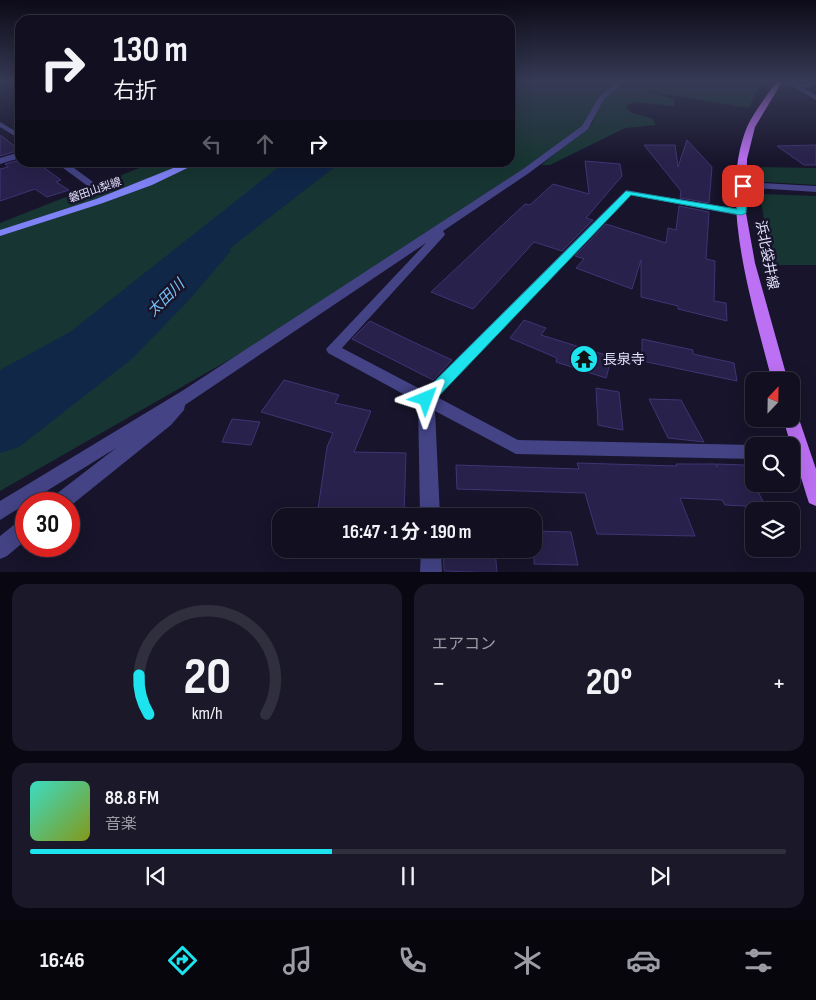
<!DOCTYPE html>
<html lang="ja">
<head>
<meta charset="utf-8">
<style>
	body { margin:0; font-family:"Sofia Sans Condensed","Noto Sans JP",sans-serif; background:#1a1829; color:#f1f3f6; height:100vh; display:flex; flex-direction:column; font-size:19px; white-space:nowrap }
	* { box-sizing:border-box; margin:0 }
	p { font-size:16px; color:#9c9ca5 }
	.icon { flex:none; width:28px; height:28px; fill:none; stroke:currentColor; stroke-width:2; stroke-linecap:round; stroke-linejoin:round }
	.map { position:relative; height:572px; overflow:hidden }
	.panel { display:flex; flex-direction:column; gap:12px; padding:12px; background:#090812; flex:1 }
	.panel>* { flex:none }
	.banner { position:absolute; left:15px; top:15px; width:500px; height:152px; border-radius:15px; box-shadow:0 5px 20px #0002,0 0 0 1px #302f3e; background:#110f20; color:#f1f3f6; overflow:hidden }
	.needle { width:32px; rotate:22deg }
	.fabs { position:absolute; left:745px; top:372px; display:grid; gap:10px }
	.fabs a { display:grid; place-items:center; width:55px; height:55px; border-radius:10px; background:#110f20; box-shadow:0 5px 20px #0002,0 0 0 1px #302f3e; font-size:25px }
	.speed { position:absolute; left:15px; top:492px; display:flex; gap:10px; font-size:25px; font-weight:700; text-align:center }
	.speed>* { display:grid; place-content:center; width:65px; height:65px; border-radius:50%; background:#110f20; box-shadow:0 5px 20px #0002,0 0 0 1px #302f3e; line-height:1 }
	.speed .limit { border:8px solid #d22; background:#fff; color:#111 }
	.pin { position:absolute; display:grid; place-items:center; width:42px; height:42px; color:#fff; margin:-21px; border-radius:10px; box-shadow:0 2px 8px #0006 }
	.me { position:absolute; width:55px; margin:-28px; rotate:44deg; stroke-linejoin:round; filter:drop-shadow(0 0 4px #0008) }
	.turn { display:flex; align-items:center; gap:18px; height:105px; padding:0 15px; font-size:22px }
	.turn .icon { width:65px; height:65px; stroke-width:2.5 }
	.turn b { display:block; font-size:35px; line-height:42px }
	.lanes { display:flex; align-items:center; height:48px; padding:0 15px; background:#0003; justify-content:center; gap:25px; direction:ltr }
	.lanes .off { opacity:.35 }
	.big { font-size:38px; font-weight:700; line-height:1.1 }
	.panel .card { flex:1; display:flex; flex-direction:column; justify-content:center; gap:8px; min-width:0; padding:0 18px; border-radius:15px; background:#1a1829 }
	.panel .dial { align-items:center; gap:0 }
	.dial svg { height:130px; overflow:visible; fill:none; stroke:#302f3e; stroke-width:7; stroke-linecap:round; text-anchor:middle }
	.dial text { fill:#f1f3f6; stroke:none }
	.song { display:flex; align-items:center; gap:15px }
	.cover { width:60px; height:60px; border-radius:8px; background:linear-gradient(135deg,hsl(170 70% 55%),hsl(70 70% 35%)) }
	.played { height:5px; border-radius:2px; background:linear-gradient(90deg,#1ce3ed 40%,#302f3e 40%) }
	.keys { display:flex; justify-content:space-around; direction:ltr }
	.heat { display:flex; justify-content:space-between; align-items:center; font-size:28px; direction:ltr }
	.panel .tiles { flex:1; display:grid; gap:12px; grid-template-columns:1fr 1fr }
	.card:last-child { grid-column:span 2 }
	.trip { position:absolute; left:272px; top:508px; width:270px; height:50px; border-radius:15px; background:#110f20; box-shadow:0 5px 20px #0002,0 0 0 1px #302f3e; font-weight:700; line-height:50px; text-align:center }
	.menu { display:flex; height:80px; justify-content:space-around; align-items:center; background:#07060d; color:#9c9ca5 }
	.menu .icon { width:35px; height:35px }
	.menu .on { color:#1ce3ed }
	.menu b { font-size:22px; color:#f1f3f6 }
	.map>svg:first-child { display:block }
	.green { fill:#173532 }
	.water { fill:#102748 }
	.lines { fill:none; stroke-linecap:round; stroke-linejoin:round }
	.river { fill:#102748; fill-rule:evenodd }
	.building { fill:#28214b; stroke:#3f3575 }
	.street { fill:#434386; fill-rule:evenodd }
	.secondary { fill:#7f82f5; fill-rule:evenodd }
	.primary { fill:#bc70f4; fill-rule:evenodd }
	.route { fill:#1ce3ed; stroke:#12949a }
	.labels { text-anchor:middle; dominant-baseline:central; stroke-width:5; stroke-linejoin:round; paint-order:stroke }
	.far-street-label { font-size:11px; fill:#e2e0fd; stroke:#17142b }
	.street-label { font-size:14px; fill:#e2e0fd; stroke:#17142b }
	.poi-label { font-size:14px; fill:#e2e0fd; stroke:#17142b; text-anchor:start }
	.water-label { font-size:15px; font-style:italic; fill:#76c0f4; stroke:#17142b }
</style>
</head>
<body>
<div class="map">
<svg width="816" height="573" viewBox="0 0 816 573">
	<rect width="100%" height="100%" fill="#17142b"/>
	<g class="green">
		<path d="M510 82H623L614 88 627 87 637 82H760L749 108 640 90 674 99V106L634 102 626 106 630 112 653 119 656 125 625 128 550 165H541L592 124 598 107 581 130 304 317 0 491V223L152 163 510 162Z"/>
		<path d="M762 167 816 168V185L764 182Z"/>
		<path d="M760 194 816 196V265H771Z"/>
	</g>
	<path class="water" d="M285 162 340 163 176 290 42 401 0 428V370L70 332Z"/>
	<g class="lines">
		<path class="river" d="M213 240 226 243 231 251 190 299 133 358 19 447 0 453V403L101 336 162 281 200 243Z"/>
	</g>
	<g class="building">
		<path d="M0 135 20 150 0 156Z"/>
		<path d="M687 140 712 167 709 203 680 198 681 191 644 145H675L678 167Z"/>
		<path d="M816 145V165H804L777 146Z"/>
		<path d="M20 160V162H36L61 180 56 182 69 190 47 197 35 189 0 201V169L8 167 5 164Z"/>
		<path d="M585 161 620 164 622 176 586 218 593 220 562 251 534 242 473 309 431 292 525 204 530 205 553 184 589 194Z"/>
		<path d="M679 206 709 212 706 259 715 261 714 301 726 303 727 321 678 309V306L641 297V260L632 289 576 268 584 259 575 256 606 224 666 243 668 228 676 230Z"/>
		<path d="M524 320 546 328 541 335 612 357 606 378 556 362 557 358 510 338Z"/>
		<path d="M370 321 411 341 452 360 433 380 352 339Z"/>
		<path d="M642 339 693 350V354L734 363 737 381 642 361Z"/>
		<path d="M284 380 339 395 335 403 371 411 354 452 406 453 404 516H317L327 447 333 433 261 412Z"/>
		<path d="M596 388 619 392 623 430 598 425Z"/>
		<path d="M649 399 681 400 704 442 668 438Z"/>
		<path d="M232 419 260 422 251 445 222 442Z"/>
		<path d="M577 463 677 466 676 464H716L717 467V464L744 465 766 507 725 505 722 500 680 498 695 536 597 534 585 493 457 489 456 465 579 469Z"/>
		<path d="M534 531 571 532 578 565 534 564Z"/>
		<path d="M443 549H495L497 573 444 571Z"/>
	</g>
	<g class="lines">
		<g class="street">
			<path d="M617 82H625L604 99 588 129 529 173 443 231 445 234 444 236 342 348 424 391 626 190 745 211 746 213 741 216 631 195 437 397 518 440 754 445 759 446H754V459L516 454 435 411 440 516H420L418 402 328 353 326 349 426 243 185 405 184 410 171 425 69 507V504H49L51 498 116 448 0 520V501L182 391 523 169 582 126 599 97Z"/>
			<path d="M792 82 807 84 816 82 810 87H802L816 95V100L792 86 776 83Z"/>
			<path d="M0 122 20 134V139L0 127Z"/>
			<path d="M20 152V158L0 164V158Z"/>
			<path d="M55 162H66L97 185 95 187H89Z"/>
			<path d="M743 182 816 186V192L740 187 738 185Z"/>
			<path d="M26 519V540L7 556 0 559V536L19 521Z"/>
			<path d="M421 549H441L442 573H420Z"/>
		</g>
		<path class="secondary" d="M188 162H200L152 185 103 203 0 236V230L96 199Z"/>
		<g class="primary">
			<path d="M776 82H782L755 127 747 159 746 213 755 263 788 381H772C754 309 717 199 747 127 754 112 766 97 776 82Z"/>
			<path d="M791 413 797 414 799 419 816 469V506L809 503 807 497 783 419H791Z"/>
		</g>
	</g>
	<linearGradient id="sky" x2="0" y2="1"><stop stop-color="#0d0b18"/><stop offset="0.5" stop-color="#363a55"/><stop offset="1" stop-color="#363a55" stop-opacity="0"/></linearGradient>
	<rect width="816" height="163" fill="url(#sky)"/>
	<path class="route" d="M743 183 747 186 746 213 741 215 631 195 432 403 426 404 421 403 419 399 421 395 626 191 737 209 738 186Z"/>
	<defs>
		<symbol id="temple-disc" viewBox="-11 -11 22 22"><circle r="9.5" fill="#1ce3ed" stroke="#17142b"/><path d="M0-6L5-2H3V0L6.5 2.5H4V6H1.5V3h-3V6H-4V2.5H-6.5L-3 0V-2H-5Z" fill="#111"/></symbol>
	</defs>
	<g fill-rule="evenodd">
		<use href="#temple-disc" x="568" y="343" width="32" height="32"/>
	</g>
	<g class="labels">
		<g class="far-street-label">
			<text transform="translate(95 190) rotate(-19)">磐田山梨線</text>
		</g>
		<g class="street-label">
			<text transform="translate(767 255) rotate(79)">浜北袋井線</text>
		</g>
		<g class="poi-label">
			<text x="603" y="359">長泉寺</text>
		</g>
		<g class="water-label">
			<text transform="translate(166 298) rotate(-45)">太田川</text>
		</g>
	</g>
</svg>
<div class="fabs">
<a><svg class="needle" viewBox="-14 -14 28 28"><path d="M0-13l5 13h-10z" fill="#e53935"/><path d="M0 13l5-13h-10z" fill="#9c9ca5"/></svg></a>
<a><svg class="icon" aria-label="search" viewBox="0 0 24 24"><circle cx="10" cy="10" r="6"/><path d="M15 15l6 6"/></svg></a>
<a><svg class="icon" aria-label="layers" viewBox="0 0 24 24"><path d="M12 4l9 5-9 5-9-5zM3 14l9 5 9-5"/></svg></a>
</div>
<div class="speed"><div class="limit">30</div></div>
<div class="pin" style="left:743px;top:186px;background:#d93025"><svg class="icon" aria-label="arrive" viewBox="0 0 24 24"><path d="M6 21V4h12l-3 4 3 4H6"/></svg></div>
<svg class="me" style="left:426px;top:399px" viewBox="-20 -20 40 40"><path d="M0-17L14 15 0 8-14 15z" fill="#1ce3ed" stroke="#fff" stroke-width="4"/></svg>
<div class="trip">16:47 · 1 分 · 190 m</div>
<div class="banner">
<div class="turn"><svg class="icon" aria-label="right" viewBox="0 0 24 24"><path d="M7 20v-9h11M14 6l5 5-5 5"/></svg><div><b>130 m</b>右折</div></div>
<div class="lanes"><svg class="icon off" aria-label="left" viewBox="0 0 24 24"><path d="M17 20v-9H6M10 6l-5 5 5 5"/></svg><svg class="icon off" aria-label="ahead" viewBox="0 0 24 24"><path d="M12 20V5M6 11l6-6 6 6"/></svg><svg class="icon" aria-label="right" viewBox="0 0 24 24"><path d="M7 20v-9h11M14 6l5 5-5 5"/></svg></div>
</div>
</div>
<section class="panel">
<div class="tiles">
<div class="card dial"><svg viewBox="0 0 100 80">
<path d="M14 69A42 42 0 1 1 86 69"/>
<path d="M14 69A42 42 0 0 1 8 45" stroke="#1ce3ed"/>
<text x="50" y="56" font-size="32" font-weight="700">20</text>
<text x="50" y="72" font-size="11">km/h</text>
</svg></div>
<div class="card"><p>エアコン</p>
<div class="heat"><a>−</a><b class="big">20°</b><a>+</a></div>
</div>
<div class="card">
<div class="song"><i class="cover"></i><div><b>88.8 FM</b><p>音楽</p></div></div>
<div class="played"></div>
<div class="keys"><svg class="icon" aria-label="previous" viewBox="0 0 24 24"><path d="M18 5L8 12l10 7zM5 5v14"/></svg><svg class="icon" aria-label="pause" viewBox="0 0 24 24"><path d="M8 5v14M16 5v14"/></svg><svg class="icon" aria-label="next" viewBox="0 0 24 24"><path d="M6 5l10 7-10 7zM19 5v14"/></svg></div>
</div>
</div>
</section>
<nav class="menu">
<b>16:46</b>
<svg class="icon on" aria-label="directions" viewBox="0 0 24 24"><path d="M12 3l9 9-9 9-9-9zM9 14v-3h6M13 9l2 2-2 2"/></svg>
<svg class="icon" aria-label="music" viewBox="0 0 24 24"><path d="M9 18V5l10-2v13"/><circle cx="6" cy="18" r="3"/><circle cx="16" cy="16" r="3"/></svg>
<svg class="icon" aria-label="phone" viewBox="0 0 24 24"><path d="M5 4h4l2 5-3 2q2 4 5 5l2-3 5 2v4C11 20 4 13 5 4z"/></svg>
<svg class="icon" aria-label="climate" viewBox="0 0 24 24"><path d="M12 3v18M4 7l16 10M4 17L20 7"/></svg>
<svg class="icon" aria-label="car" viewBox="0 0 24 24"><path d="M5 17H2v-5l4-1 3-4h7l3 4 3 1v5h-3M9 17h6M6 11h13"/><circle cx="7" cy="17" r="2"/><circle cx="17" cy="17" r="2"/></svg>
<svg class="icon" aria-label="filters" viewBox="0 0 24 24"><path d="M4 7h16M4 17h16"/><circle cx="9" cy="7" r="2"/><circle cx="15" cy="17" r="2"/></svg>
</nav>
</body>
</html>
